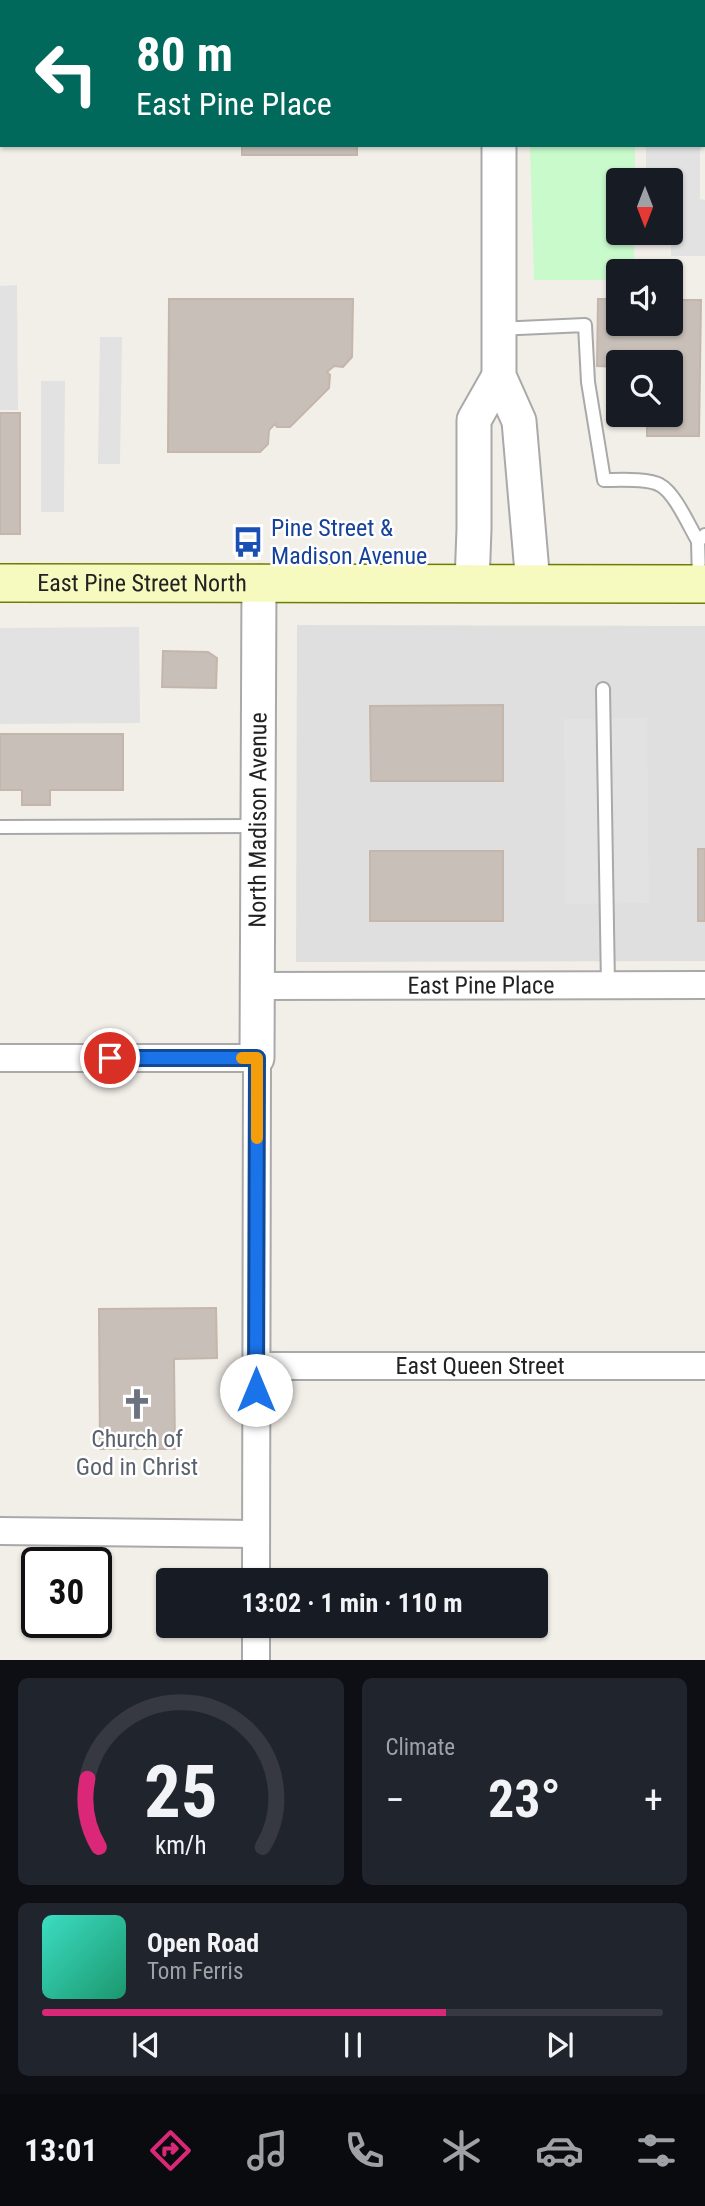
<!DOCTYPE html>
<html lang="en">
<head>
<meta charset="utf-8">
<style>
	body { margin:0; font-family:"Roboto Condensed",sans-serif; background:#20242c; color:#f1f3f6; height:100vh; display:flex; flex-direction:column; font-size:26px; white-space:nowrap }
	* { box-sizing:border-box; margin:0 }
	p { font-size:23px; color:#9ea1a6 }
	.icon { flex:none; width:38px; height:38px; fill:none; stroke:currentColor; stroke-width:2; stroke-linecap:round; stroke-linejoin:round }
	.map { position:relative; height:1660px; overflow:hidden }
	.details { display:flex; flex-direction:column; gap:18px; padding:18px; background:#0d0f14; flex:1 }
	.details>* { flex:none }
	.hud { position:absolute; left:0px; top:0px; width:705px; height:147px; box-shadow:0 2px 5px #0004; background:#00695c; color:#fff; overflow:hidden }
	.needle { width:46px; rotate:180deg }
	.controls { position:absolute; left:606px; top:168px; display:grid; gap:14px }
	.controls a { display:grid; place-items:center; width:77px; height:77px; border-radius:7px; background:#171b24; box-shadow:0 2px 5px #0004; font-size:35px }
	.speed { position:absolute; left:21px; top:1547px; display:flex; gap:14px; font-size:35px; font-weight:700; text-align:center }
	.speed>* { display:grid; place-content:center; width:91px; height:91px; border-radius:50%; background:#171b24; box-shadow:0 2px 5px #0004; line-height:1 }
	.speed .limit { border:4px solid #111; border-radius:10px; background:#fff; color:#111 }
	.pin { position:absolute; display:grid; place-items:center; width:60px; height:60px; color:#fff; margin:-30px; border:4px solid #fff; border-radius:50%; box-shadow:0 2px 7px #0007 }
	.me { position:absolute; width:77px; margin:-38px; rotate:0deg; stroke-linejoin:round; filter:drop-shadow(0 0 5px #0008) }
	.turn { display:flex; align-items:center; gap:24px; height:147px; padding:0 21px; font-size:32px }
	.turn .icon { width:91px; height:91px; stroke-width:2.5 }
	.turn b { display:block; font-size:49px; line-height:60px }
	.big { font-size:52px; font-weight:700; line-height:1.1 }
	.details .widget { flex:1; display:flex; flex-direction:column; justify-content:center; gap:10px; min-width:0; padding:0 24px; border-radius:10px; background:#20242c }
	.details .dial { align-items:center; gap:0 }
	.dial svg { height:182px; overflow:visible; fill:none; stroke:#363941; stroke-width:7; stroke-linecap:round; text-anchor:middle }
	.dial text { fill:#f1f3f6; stroke:none }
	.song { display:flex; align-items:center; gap:21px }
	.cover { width:84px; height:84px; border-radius:10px; background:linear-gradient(135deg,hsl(170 70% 55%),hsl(160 70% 35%)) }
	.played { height:7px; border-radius:4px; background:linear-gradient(90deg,#db2777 65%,#363941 65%) }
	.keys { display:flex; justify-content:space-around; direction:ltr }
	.heat { display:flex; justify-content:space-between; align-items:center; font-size:38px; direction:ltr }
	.details .tiles { flex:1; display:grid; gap:18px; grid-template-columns:1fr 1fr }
	.widget:last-child { grid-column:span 2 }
	.trip { position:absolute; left:156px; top:1568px; width:392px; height:70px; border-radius:7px; background:#171b24; box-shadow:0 2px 5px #0004; font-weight:700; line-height:70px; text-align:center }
	.tab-bar { display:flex; height:112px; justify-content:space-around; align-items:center; background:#090b0e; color:#9ea1a6 }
	.tab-bar .icon { width:49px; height:49px }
	.tab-bar .active { color:#db2777 }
	.tab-bar b { font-size:32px; color:#f1f3f6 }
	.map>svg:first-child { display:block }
	.residential { fill:#e0dfdf }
	.park { fill:#c8facc }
	.parking { fill:#e2e2e2 }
	.building { fill:#c7bfb8; stroke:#c4b6ab; stroke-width:2 }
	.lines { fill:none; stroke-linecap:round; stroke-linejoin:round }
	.service-casing { stroke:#a9a9a9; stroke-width:16 }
	.minor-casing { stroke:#a9a9a9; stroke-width:30 }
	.tertiary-casing { stroke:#a9a9a9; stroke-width:37 }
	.secondary-casing { stroke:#707d05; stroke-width:40 }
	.service { stroke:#fff; stroke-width:12 }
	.minor { stroke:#fff; stroke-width:26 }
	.tertiary { stroke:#fff; stroke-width:33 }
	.secondary { stroke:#f7fabf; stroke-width:37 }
	.route-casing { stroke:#114b97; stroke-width:18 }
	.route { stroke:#1a73e8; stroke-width:12 }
	.slow { stroke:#f59e0b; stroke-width:12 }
	.labels { text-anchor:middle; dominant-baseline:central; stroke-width:5; stroke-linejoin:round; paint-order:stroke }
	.transit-label { font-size:24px; fill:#164399; stroke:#fff; text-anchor:start }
	.street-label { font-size:24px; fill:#222; stroke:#fff }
	.worship-label { font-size:24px; fill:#5b616d; stroke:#fff }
</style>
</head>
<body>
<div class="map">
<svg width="705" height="1660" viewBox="0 0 705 1660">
	<rect width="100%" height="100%" fill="#f2efe9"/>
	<path class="residential" d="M297 625 705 626V961L296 962Z"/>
	<path class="park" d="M530 145H635V180H618V233H634V271H618V280H534Z"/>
	<g class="parking">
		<path d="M646 145H700V199L705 200V256H671V233H646H670V180H646Z"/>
		<path d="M17 285 18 410H0V286Z"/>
		<path d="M100 337H122L120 464H98Z"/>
		<path d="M41 381H65L64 512H41Z"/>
		<path d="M139 627 140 723 0 724V628Z"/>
		<path d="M647 718 649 903 566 904 564 719Z"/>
	</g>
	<g class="building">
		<rect x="45" y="0" width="323" height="2"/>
		<rect x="242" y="145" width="115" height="10"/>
		<path d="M169 299H353L352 357 343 367 334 366 327 372 330 375 329 388 290 427H277L275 424 269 430 268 444 260 452H168Z"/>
		<path d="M598 299H618V324H670V300H701L699 436H647V415H670V362H618V367L597 366Z"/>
		<rect x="0" y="413" width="20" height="121"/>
		<path d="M163 651 208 652 217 658 216 688 162 687Z"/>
		<path d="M503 705V781H371L370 706Z"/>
		<path d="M0 734H123V790H50V805H22V790H0Z"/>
		<rect x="698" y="849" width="7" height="72"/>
		<rect x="370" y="851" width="133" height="70"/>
		<path d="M216 1308 217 1358 174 1359 175 1449H100L99 1309Z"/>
	</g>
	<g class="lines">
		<defs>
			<g id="service">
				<path d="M499 329 585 325 588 382 604 480C618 480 648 478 660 485 675 493 689 526 698 541"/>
				<path d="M699 580 698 541 705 535"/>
				<path d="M603 689 608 985"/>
				<path d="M0 827 255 826"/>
			</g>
			<g id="minor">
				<path id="s1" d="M257 986 705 985"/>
				<path d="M0 1058H257L256 1580"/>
				<path id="s2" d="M256 1366H705"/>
				<path d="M0 1531 256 1534"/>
				<path d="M256 1626V1660"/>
			</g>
			<g id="tertiary">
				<path d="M499 0V2"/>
				<path d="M499 145V376L519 421 533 584"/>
				<path d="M472 583 474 529V420L499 376"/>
				<path id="s3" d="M257 1058 259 582"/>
			</g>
			<g id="secondary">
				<path id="s4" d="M0 583 705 584"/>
			</g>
		</defs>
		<use href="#service" class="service-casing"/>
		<use href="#minor" class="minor-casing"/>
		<use href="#tertiary" class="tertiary-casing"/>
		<use href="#secondary" class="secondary-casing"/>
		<use href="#service" class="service"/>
		<use href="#minor" class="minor"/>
		<use href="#tertiary" class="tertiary"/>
		<use href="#secondary" class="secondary"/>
	</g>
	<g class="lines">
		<defs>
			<path id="route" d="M110 1058H257L256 1390"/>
		</defs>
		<use href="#route" class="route-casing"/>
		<use href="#route" class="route"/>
		<path class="slow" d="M242 1058H257V1138"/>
	</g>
	<defs>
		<symbol id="bus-bare" viewBox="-9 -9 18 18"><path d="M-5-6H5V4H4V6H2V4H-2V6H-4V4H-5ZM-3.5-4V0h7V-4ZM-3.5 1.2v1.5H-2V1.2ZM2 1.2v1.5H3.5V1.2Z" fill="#1a4fb4" stroke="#fff" stroke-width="2.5" paint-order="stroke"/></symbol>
		<symbol id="church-bare" viewBox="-9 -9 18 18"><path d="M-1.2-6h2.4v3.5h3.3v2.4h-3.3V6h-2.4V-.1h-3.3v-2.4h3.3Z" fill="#6b7280" stroke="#fff" stroke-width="2.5" paint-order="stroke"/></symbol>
	</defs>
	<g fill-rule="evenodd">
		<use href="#bus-bare" x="226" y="520" width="44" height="44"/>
		<use href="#church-bare" x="115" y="1382" width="44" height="44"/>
	</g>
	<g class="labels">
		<g class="transit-label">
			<text x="271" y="528">Pine Street &amp;<tspan x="271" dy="28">Madison Avenue</tspan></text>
		</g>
		<g class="street-label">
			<text stroke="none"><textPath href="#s4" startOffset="142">East Pine Street North</textPath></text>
			<text stroke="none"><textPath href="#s3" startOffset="238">North Madison Avenue</textPath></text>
			<text stroke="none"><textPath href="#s1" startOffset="224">East Pine Place</textPath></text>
			<text stroke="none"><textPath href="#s2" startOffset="224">East Queen Street</textPath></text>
		</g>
		<g class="worship-label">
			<text x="137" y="1439">Church of<tspan x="137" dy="28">God in Christ</tspan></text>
		</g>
	</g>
</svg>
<div class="controls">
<a><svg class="needle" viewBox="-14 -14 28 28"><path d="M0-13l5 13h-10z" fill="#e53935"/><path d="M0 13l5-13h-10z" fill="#9ea1a6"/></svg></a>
<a><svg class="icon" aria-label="sound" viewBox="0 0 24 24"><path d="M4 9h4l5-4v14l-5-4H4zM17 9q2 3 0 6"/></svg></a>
<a><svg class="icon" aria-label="search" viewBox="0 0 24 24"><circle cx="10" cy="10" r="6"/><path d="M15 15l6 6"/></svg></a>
</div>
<div class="speed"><div class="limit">30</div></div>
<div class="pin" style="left:110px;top:1058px;background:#d93025"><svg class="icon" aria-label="arrive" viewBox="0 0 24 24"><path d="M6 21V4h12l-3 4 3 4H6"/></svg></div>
<svg class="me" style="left:256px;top:1390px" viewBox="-20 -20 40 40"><circle r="19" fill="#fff"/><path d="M0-13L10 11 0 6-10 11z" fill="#1a73e8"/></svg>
<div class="trip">13:02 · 1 min · 110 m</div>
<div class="hud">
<div class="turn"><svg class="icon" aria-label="left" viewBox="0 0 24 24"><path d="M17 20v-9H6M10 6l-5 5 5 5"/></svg><div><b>80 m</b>East Pine Place</div></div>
</div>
</div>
<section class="details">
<div class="tiles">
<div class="widget dial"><svg viewBox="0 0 100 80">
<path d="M14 69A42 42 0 1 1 86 69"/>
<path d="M14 69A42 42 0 0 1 9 39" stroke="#db2777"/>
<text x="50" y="56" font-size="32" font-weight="700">25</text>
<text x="50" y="72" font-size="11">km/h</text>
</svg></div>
<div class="widget"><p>Climate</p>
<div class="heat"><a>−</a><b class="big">23°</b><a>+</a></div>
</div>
<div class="widget">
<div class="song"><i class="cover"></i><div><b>Open Road</b><p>Tom Ferris</p></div></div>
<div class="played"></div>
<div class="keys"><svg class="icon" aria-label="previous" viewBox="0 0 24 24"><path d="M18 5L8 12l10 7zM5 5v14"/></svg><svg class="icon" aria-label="pause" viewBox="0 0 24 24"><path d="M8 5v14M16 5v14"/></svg><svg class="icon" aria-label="next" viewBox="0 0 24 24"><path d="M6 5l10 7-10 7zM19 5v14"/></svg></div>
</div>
</div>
</section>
<nav class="tab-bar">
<b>13:01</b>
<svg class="icon active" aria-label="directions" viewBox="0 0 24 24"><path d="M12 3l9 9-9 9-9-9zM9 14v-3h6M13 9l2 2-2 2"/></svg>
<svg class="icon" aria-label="music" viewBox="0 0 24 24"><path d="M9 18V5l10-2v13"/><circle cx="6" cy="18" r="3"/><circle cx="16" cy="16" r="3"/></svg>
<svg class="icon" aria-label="phone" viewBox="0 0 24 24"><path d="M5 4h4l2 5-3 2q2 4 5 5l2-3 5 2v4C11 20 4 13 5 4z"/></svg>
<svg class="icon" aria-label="climate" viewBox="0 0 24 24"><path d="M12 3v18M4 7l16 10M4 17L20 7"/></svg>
<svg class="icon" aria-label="car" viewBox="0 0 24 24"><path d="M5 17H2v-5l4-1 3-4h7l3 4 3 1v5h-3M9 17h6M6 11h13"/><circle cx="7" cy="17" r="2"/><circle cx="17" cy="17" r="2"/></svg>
<svg class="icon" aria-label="filters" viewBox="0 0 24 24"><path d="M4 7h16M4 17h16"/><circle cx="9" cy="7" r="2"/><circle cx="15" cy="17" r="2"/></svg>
</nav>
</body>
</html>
